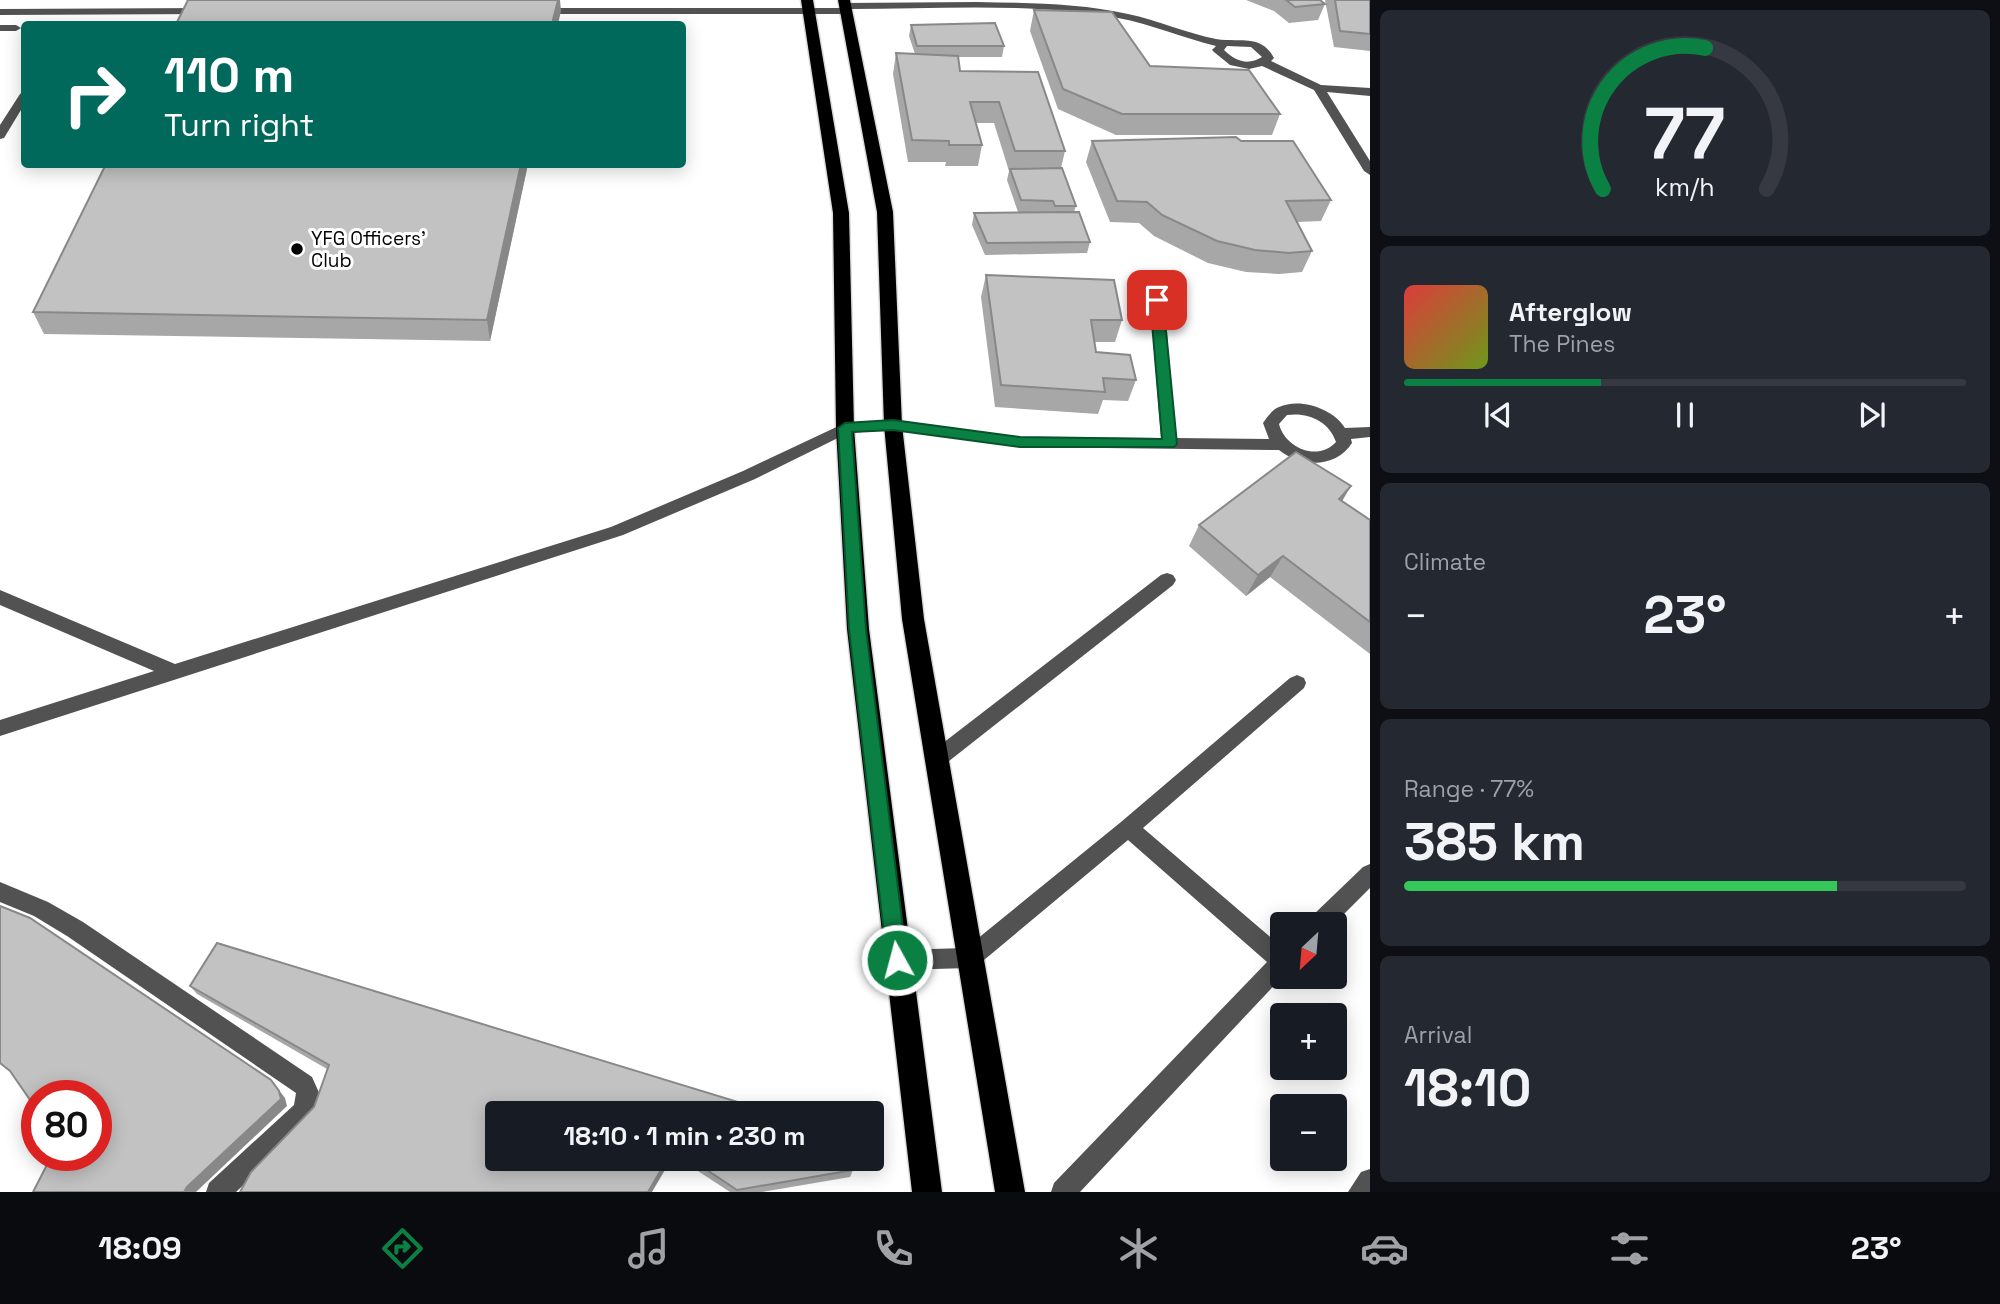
<!DOCTYPE html>
<html lang="en">
<head>
<meta charset="utf-8">
<style>
	body { margin:0; font-family:"Space Grotesk",sans-serif; background:#242831; color:#f1f3f6; height:100vh; display:flex; flex-direction:column; font-size:26px; white-space:nowrap }
	* { box-sizing:border-box; margin:0 }
	p { font-size:23px; color:#9ea1a6 }
	.icon { flex:none; width:38px; height:38px; fill:none; stroke:currentColor; stroke-width:2; stroke-linecap:round; stroke-linejoin:round }
	.map { position:relative; flex:1; overflow:hidden }
	.side { display:flex; flex-direction:column; gap:10px; padding:10px; background:#0d0f14; width:630px }
	.side>* { flex:none }
	.guide { position:absolute; left:21px; top:21px; width:665px; height:147px; border-radius:7px; box-shadow:0 4px 18px #0003; background:#00695c; color:#fff; overflow:hidden }
	.needle { width:46px; rotate:206deg }
	.fabs { position:absolute; left:1270px; top:912px; display:grid; gap:14px }
	.fabs a { display:grid; place-items:center; width:77px; height:77px; border-radius:7px; background:#171b24; box-shadow:0 4px 18px #0003; font-size:35px }
	.speed { position:absolute; left:21px; top:1080px; display:flex; gap:14px; font-size:35px; font-weight:700; text-align:center }
	.speed>* { display:grid; place-content:center; width:91px; height:91px; border-radius:50%; background:#171b24; box-shadow:0 4px 18px #0003; line-height:1 }
	.speed .limit { border:10px solid #d22; background:#fff; color:#111 }
	.pin { position:absolute; display:grid; place-items:center; width:60px; height:60px; color:#fff; margin:-30px; border-radius:14px; box-shadow:0 4px 10px #0006 }
	.me { position:absolute; width:77px; margin:-38px; rotate:353deg; stroke-linejoin:round; filter:drop-shadow(0 0 5px #0008) }
	.turn { display:flex; align-items:center; gap:24px; height:147px; padding:0 28px; font-size:32px }
	.turn .icon { width:91px; height:91px; stroke-width:2.5 }
	.turn b { display:block; font-size:49px; line-height:60px }
	.big { font-size:52px; font-weight:700; line-height:1.1 }
	.side .tile { flex:1; display:flex; flex-direction:column; justify-content:center; gap:10px; min-width:0; padding:0 24px; border-radius:10px; background:#242831 }
	.side .dial { align-items:center; gap:0 }
	.dial svg { height:182px; overflow:visible; fill:none; stroke:#363941; stroke-width:7; stroke-linecap:round; text-anchor:middle }
	.dial text { fill:#f1f3f6; stroke:none }
	.song { display:flex; align-items:center; gap:21px }
	.cover { width:84px; height:84px; border-radius:10px; background:linear-gradient(135deg,hsl(0 70% 55%),hsl(80 70% 35%)) }
	.played { height:7px; border-radius:4px; background:linear-gradient(90deg,#0b8043 35%,#363941 35%) }
	.keys { display:flex; justify-content:space-around; direction:ltr }
	.heat { display:flex; justify-content:space-between; align-items:center; font-size:38px; direction:ltr }
	.charge { height:10px; border-radius:5px; background:linear-gradient(90deg,#34c759 77%,#363941 0) }
	.trip { position:absolute; left:485px; top:1101px; width:399px; height:70px; border-radius:7px; background:#171b24; box-shadow:0 4px 18px #0003; font-weight:700; line-height:70px; text-align:center }
	.dock { display:flex; height:112px; justify-content:space-around; align-items:center; background:#090b0e; color:#9ea1a6 }
	.dock .icon { width:49px; height:49px }
	.dock .selected { color:#0b8043 }
	.dock b { font-size:32px; color:#f1f3f6 }
	main { display:flex; flex:1; min-height:0 }
	.map>svg:first-child { display:block }
	.lines { fill:none; stroke-linecap:round; stroke-linejoin:round }
	.highway-casing { stroke:#dbdbdb; stroke-width:3 }
	.minor { fill:#525252; fill-rule:evenodd }
	.highway { fill:#000; fill-rule:evenodd }
	.wall { fill:#a7a7a7 }
	.shaded-wall { fill:#888 }
	.building { fill:#c2c2c2; stroke:#888; stroke-width:2 }
	.route { fill:#0b8043; stroke:#07532c; stroke-width:2 }
	.poi-dot { fill:#000; stroke:#fff; stroke-width:2.5 }
	.labels { text-anchor:middle; dominant-baseline:central; stroke-width:6; stroke-linejoin:round; paint-order:stroke }
	.far-poi-label { font-size:19px; fill:#000; stroke:#fff; text-anchor:start }
</style>
</head>
<body>
<main>
<div class="map">
<svg width="1370" height="1192" viewBox="0 0 1370 1192">
	<rect width="100%" height="100%" fill="#fff"/>
	<g class="lines">
		<defs>
			<g id="highway">
				<path d="M801 0H813L849 213 854 428 869 629 942 1192H912L847 629 836 428 833 213Z"/>
				<path d="M838 0H850L893 212 902 425 924 619 1025 1192H995L902 619 884 425 877 212Z"/>
			</g>
		</defs>
		<use href="#highway" class="highway-casing"/>
		<g class="minor">
			<path d="M977 2C1027 3 1079 3 1128 14 1157 20 1189 34 1216 39 1239 43 1261 33 1274 58L1271 61 1321 85 1370 88V96L1327 92 1370 161V175L1364 171 1314 90 1262 66 1249 69 1230 65 1214 52 1212 50 1216 46C1183 38 1151 24 1118 18 1030 2 939 9 850 9V13L846 14H539L534 11 539 8H841V4L845 3ZM1227 46 1251 47 1262 57C1248 66 1235 61 1224 50Z"/>
			<path d="M0 9 206 8 211 11 206 14 0 15Z"/>
			<path d="M0 25H16L21 28 16 31H0Z"/>
			<path d="M24 92V105L4 138 0 139V125L20 94Z"/>
			<path d="M1155 272 1162 276 1176 438 1269 439 1263 423C1267 417 1273 409 1279 407 1300 397 1334 409 1345 428L1370 427V437L1351 439 1352 443C1336 468 1302 468 1279 450L1020 447 893 430 848 433 755 479 623 535 0 736V720L154 671 0 605V590L175 664 611 527 743 471 845 423 893 420 1020 437 1161 438 1148 276ZM1287 415C1308 412 1329 421 1336 442 1318 462 1285 448 1279 424Z"/>
			<path d="M1167 573 1173 575 1176 580 1173 585 944 765 937 767 930 765 927 759 930 753 1161 575Z"/>
			<path d="M1297 675 1304 678 1306 683 1304 688 1143 828 1283 948V976L1080 1192H1051L1054 1183 1267 962 1128 840 978 965 970 968 897 970 889 967 886 960 889 953 897 950 966 948 1121 822 1290 678Z"/>
			<path d="M1370 864V888L1334 924H1308L1311 917 1363 867Z"/>
			<path d="M0 882 48 902 83 922 312 1077 321 1097 311 1121 236 1192H206L209 1183 294 1105 296 1093 67 936 34 916 0 902Z"/>
			<path d="M1370 1169V1192H1348L1361 1172Z"/>
		</g>
		<use href="#highway" class="highway"/>
	</g>
	<g class="wall">
		<path d="M1246 0H1320L1325 4 1318 20 1289 23 1274 11Z"/>
		<path d="M1325 0H1370V51L1334 47Z"/>
		<path d="M1034 10 1150 66 1280 114 1272 135H1116L1058 109 1030 31Z"/>
		<path d="M911 25 1004 46 1002 57H958L960 71 1065 151 1061 168 1076 206 1074 212 1090 242 1087 253 985 255 972 225 974 213H1050L1018 212 1007 180 1009 171 994 123H976L982 145 978 166H945L946 162H908L893 74 896 53 915 54 909 36Z"/>
		<path d="M1092 141H1241L1331 200 1321 221 1297 222 1312 251 1302 272 1279 274 1246 272 1208 263 1154 236 1139 223 1110 222 1086 162Z"/>
		<path d="M528 164 490 341 44 334 33 312Z"/>
		<path d="M986 275 1122 320 1115 342H1094L1096 352 1136 380 1128 401 1103 400 1098 414 995 407 981 297Z"/>
		<path d="M1342 501 1370 520V654L1270 577 1246 596 1189 546 1199 525Z"/>
		<path d="M190 986 774 1113 314 1107 327 1069 197 994Z"/>
		<path d="M678 1158H853V1170L850 1177 762 1192H730Z"/>
	</g>
	<g class="shaded-wall">
		<path d="M558 0H560L561 11 558 24H552Z"/>
		<path d="M521 164H528L490 341 487 320Z"/>
		<path d="M1351 486 1338 508 1339 499Z"/>
		<path d="M1283 556 1270 577 1246 596 1258 575Z"/>
		<path d="M271 1080 285 1098 287 1106 196 1192H184L187 1187Z"/>
		<path d="M668 1158H672L652 1192H648Z"/>
	</g>
	<g class="building">
		<path d="M188 0H558L552 24H176Z"/>
		<path d="M1286 0H1320L1325 4 1295 7Z"/>
		<path d="M1335 0H1370V34L1340 31Z"/>
		<path d="M1034 10 1112 12 1150 66 1249 70 1280 114H1122L1063 89Z"/>
		<path d="M995 23 1004 46H917L911 25Z"/>
		<path d="M896 53 958 56 960 71 1038 72 1065 151H1015L999 102H970L982 145H949V141L912 140Z"/>
		<path d="M1236 137 1241 141H1293L1331 200 1286 201 1312 251 1289 253 1255 250 1217 241 1162 215 1147 202 1117 201 1092 141Z"/>
		<path d="M106 164H521L487 320 33 312Z"/>
		<path d="M1062 168 1076 206H1055L1053 201 1021 200 1010 169Z"/>
		<path d="M1079 212 1090 242 987 243 974 213Z"/>
		<path d="M986 275 1114 280 1122 320H1091L1096 352 1130 355 1136 380 1103 378 1105 392 1001 385Z"/>
		<path d="M1296 452 1351 486 1339 499 1370 520V622L1283 556 1258 575 1199 525Z"/>
		<path d="M0 906 30 918 271 1080 279 1091 281 1099 187 1187 184 1192H33L52 1155H96V1096H37V1110L10 1071 0 1063Z"/>
		<path d="M217 943 774 1113H497V1158H668L648 1192H240L251 1172 314 1107 329 1065 190 986Z"/>
		<path d="M689 1158H853V1170L737 1190Z"/>
	</g>
	<path class="route" d="M1157 296 1163 300 1177 444 1174 447H1020L893 430 852 432 866 629 907 960 904 966 897 969 890 966 887 960 849 629 838 428 845 423 893 420 1020 437 1162 439 1150 300Z"/>
	<circle class="poi-dot" cx="297" cy="249" r="7"/>
	<g class="labels">
		<g class="far-poi-label">
			<text x="311" y="238">YFG Officers'<tspan x="311" dy="22">Club</tspan></text>
		</g>
	</g>
</svg>
<div class="fabs">
<a><svg class="needle" viewBox="-14 -14 28 28"><path d="M0-13l5 13h-10z" fill="#e53935"/><path d="M0 13l5-13h-10z" fill="#9ea1a6"/></svg></a>
<a>+</a>
<a>−</a>
</div>
<div class="speed"><div class="limit">80</div></div>
<div class="pin" style="left:1157px;top:300px;background:#d93025"><svg class="icon" aria-label="arrive" viewBox="0 0 24 24"><path d="M6 21V4h12l-3 4 3 4H6"/></svg></div>
<svg class="me" style="left:897px;top:960px" viewBox="-20 -20 40 40"><circle r="17" fill="#0b8043" stroke="#fff" stroke-width="3"/><path d="M0-11L8 9 0 5-8 9z" fill="#fff"/></svg>
<div class="trip">18:10 · 1 min · 230 m</div>
<div class="guide">
<div class="turn"><svg class="icon" aria-label="right" viewBox="0 0 24 24"><path d="M7 20v-9h11M14 6l5 5-5 5"/></svg><div><b>110 m</b>Turn right</div></div>
</div>
</div>
<section class="side">
<div class="tile dial"><svg viewBox="0 0 100 80">
<path d="M14 69A42 42 0 1 1 86 69"/>
<path d="M14 69A42 42 0 0 1 59 7" stroke="#0b8043"/>
<text x="50" y="56" font-size="32" font-weight="700">77</text>
<text x="50" y="72" font-size="11">km/h</text>
</svg></div>
<div class="tile">
<div class="song"><i class="cover"></i><div><b>Afterglow</b><p>The Pines</p></div></div>
<div class="played"></div>
<div class="keys"><svg class="icon" aria-label="previous" viewBox="0 0 24 24"><path d="M18 5L8 12l10 7zM5 5v14"/></svg><svg class="icon" aria-label="pause" viewBox="0 0 24 24"><path d="M8 5v14M16 5v14"/></svg><svg class="icon" aria-label="next" viewBox="0 0 24 24"><path d="M6 5l10 7-10 7zM19 5v14"/></svg></div>
</div>
<div class="tile"><p>Climate</p>
<div class="heat"><a>−</a><b class="big">23°</b><a>+</a></div>
</div>
<div class="tile"><p>Range · 77%</p><b class="big">385 km</b><div class="charge"></div></div>
<div class="tile"><p>Arrival</p><b class="big">18:10</b></div>
</section>
</main>
<nav class="dock">
<b>18:09</b>
<svg class="icon selected" aria-label="directions" viewBox="0 0 24 24"><path d="M12 3l9 9-9 9-9-9zM9 14v-3h6M13 9l2 2-2 2"/></svg>
<svg class="icon" aria-label="music" viewBox="0 0 24 24"><path d="M9 18V5l10-2v13"/><circle cx="6" cy="18" r="3"/><circle cx="16" cy="16" r="3"/></svg>
<svg class="icon" aria-label="phone" viewBox="0 0 24 24"><path d="M5 4h4l2 5-3 2q2 4 5 5l2-3 5 2v4C11 20 4 13 5 4z"/></svg>
<svg class="icon" aria-label="climate" viewBox="0 0 24 24"><path d="M12 3v18M4 7l16 10M4 17L20 7"/></svg>
<svg class="icon" aria-label="car" viewBox="0 0 24 24"><path d="M5 17H2v-5l4-1 3-4h7l3 4 3 1v5h-3M9 17h6M6 11h13"/><circle cx="7" cy="17" r="2"/><circle cx="17" cy="17" r="2"/></svg>
<svg class="icon" aria-label="filters" viewBox="0 0 24 24"><path d="M4 7h16M4 17h16"/><circle cx="9" cy="7" r="2"/><circle cx="15" cy="17" r="2"/></svg>
<b>23°</b>
</nav>
</body>
</html>
